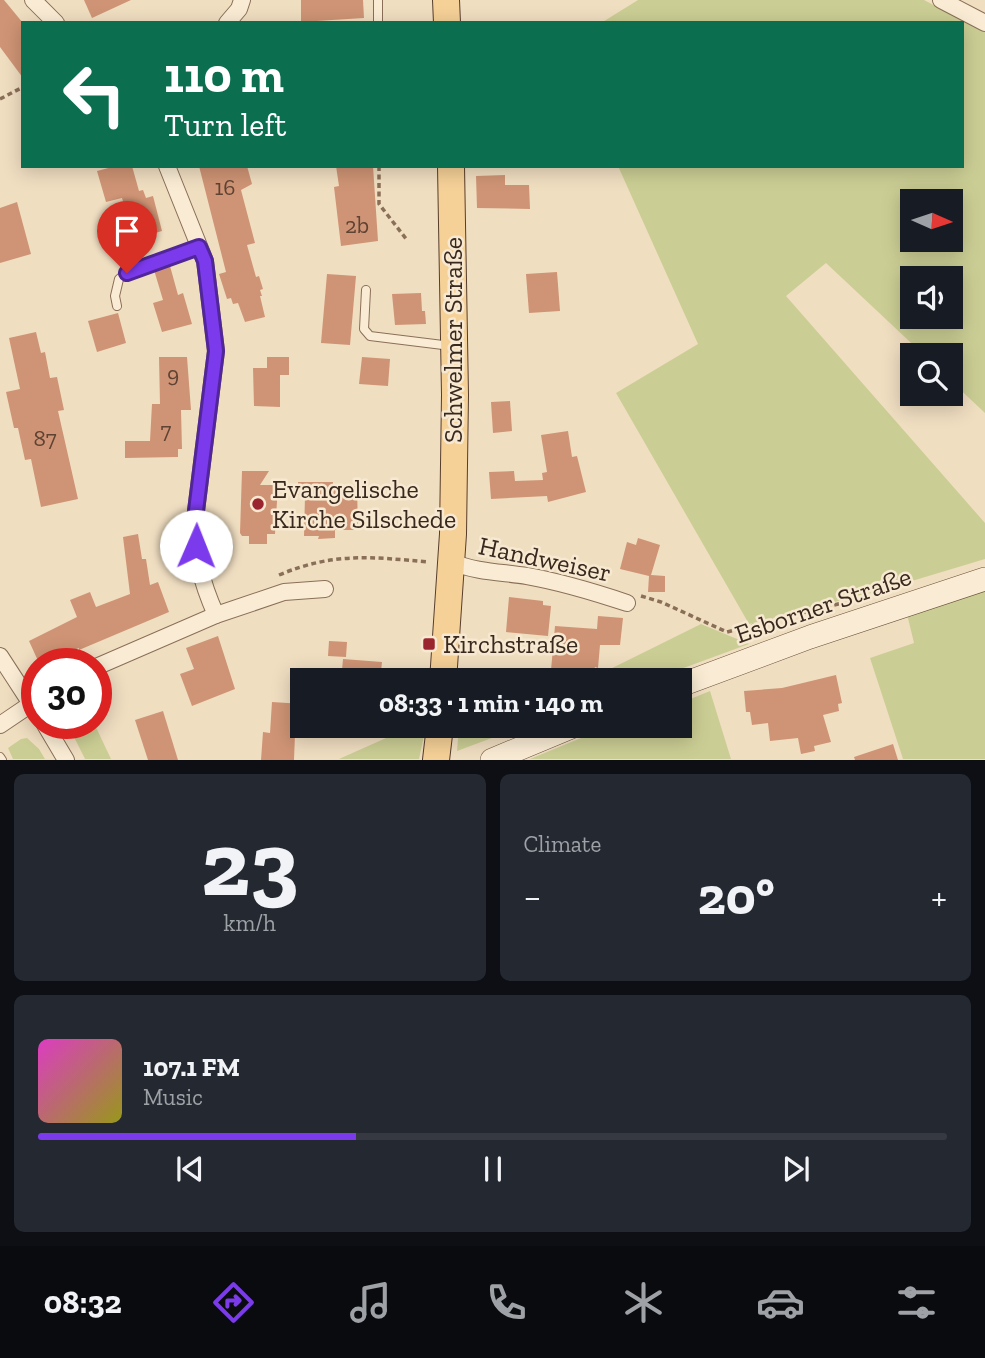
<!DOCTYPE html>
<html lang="en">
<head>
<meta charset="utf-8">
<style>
	body { margin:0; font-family:"Zilla Slab",serif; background:#242831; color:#f1f3f6; height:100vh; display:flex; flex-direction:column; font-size:26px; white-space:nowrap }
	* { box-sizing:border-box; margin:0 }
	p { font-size:23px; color:#9ea1a6 }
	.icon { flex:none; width:38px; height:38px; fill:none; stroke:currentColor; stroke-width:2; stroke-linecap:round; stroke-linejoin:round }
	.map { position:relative; height:760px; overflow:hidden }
	.sheet { display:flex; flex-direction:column; gap:14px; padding:14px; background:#0d0f14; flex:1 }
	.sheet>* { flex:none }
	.guide { position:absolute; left:21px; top:21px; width:943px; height:147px; border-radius:0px; box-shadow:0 4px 18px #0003; background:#0b6e4f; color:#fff; overflow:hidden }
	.needle { width:46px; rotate:93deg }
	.controls { position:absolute; left:900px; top:189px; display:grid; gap:14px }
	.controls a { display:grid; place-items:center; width:63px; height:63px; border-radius:0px; background:#171b24; box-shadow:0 4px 18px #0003; font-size:35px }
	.speed { position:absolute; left:21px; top:648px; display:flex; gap:14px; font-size:35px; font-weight:700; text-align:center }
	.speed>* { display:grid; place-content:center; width:91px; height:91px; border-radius:50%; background:#171b24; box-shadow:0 4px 18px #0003; line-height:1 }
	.speed .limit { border:10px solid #d22; background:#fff; color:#111 }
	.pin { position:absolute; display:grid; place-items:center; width:60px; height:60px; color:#fff; margin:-72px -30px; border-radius:50% 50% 50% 0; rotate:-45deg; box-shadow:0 0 7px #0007 }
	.pin .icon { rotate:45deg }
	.me { position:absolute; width:77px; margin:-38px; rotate:1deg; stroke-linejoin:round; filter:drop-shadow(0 0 5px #0008) }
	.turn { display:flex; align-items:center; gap:24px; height:147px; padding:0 28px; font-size:32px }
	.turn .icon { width:91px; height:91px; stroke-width:2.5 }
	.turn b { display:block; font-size:49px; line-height:60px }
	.big { font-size:52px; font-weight:800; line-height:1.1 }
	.sheet .tile { flex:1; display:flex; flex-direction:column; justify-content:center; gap:10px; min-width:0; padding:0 24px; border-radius:10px; background:#242831 }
	.sheet .dial { align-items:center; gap:0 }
	.dial b { font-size:91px; line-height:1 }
	.song { display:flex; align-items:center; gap:21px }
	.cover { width:84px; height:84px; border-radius:10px; background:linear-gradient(135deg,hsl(310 70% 55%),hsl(60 70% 35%)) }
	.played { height:7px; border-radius:4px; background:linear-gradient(90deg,#7c3aed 35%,#363941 35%) }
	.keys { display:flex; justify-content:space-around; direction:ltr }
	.heat { display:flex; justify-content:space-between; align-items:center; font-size:38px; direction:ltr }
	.sheet .tiles { flex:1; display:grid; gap:14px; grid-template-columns:1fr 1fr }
	.tile:last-child { grid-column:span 2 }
	.trip { position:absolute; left:290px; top:668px; width:402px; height:70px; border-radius:0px; background:#171b24; box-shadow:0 4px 18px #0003; font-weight:800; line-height:70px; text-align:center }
	.tab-bar { display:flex; height:112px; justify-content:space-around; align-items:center; background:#090b0e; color:#9ea1a6 }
	.tab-bar .icon { width:49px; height:49px }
	.tab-bar .selected { color:#7c3aed }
	.tab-bar b { font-size:32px; color:#f1f3f6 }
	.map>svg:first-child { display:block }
	.green { fill:#cbce94; fill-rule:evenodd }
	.building { fill:#cf9475 }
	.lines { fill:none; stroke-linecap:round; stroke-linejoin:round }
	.service-casing { stroke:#8a6f58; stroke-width:10 }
	.minor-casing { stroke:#8a6f58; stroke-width:18 }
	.secondary-casing { stroke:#6b503b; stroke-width:24 }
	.primary-casing { stroke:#573d2c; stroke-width:28 }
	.path { stroke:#8a6f58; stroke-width:3.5; stroke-dasharray:5 3.5; stroke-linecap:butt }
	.service { stroke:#faecd4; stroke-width:8 }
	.minor { stroke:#faecd4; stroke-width:16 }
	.secondary { stroke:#faecd4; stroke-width:23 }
	.primary { stroke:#f5d097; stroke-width:26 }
	.route-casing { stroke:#51269a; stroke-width:18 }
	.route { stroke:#7c3aed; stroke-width:12 }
	.poi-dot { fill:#9b252f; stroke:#f7e9d1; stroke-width:2.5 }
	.labels { text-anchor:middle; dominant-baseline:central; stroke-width:5; stroke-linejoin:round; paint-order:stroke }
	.number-label { font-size:23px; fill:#5e4333 }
	.street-label { font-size:26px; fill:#39281d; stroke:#f7e9d1 }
	.poi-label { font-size:26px; fill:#39281d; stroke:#f7e9d1; text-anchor:start }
</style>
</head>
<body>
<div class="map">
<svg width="985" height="760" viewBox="0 0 985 760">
	<rect width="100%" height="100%" fill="#f0dec1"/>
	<g class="green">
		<path d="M638 0H924L985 32V413L950 380V355H924L826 263 786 296 985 523V559L892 587 749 624 616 393 698 344 618 166H962V23H601ZM912 201H950V240H912ZM912 278H950V317H912Z"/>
		<path d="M985 588V759H903L870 658 914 643 907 614Z"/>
		<path d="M701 624 749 644 648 681H586Z"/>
		<path d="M710 691 731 759H530L610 726H681V699L683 702Z"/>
		<path d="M67 723H94L111 759H85Z"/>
		<path d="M404 726H426L419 759H339L404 730Z"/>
		<path d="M459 726H524L457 751Z"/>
		<path d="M27 738 39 749 45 759H13L8 748 21 739Z"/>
	</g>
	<g class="building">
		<path d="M0 0H4L23 23V78L0 47Z"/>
		<path d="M84 0H131L92 18Z"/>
		<path d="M301 0H363L364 18 301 22Z"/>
		<path d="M116 166H132L139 191 143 190 146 198 153 196 162 231 134 239 122 198 106 202 97 171Z"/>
		<path d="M199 166H247L252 184 241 190 255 243 247 245 256 277 259 276 263 289 260 290 262 296H260L265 317 245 322 238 303 233 304 231 298 227 299 219 274 226 272Z"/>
		<path d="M336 166H373L378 241 341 246 334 187 339 186Z"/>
		<path d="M505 175V185H529L530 209 477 208 476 176Z"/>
		<path d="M17 202 31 254 0 263V208Z"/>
		<path d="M170 266 178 295 183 293 192 324 162 332 153 303 163 300 154 270Z"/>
		<path d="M557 272 560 311 529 313 526 274Z"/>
		<path d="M327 274 356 276 350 345 321 343Z"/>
		<path d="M421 293 422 311H425L426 324 395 325 392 294Z"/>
		<path d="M118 313 126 343 97 352 88 321Z"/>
		<path d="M36 332 41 353 45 352 50 378 57 377 64 410 58 411 78 499 41 507 31 459 25 460 18 428H14L6 392 20 389 9 338Z"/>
		<path d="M159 357H187L191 410H181L182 449H178V457L125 458V441H150L152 404H160Z"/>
		<path d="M267 357H289V375H280V407L254 406 253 368H267Z"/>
		<path d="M362 357 390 359 388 386 359 384Z"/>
		<path d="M510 401 512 431 493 433 491 402Z"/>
		<path d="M568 431 572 457 577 456 586 492 548 502 547 496 491 499 489 472 514 471 515 481 543 480 542 473 547 472 541 435Z"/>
		<path d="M242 471H269L260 485H278L275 534H267V544H249V536H242L240 533Z"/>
		<path d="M298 482H333V486H357L358 530H335V538L318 539 319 536H304L305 496 298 495Z"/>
		<path d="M138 534 142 559H146L150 585 158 582 169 612 79 650V648L44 663H39L29 641 77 617 70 600 90 592 96 607 130 594 123 537Z"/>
		<path d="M638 538 660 545 651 575 665 576V592H648L649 576 620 569 627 542 636 545Z"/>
		<path d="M509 597 543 601V605L551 606 548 636 506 632Z"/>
		<path d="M598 616 623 618 620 645H600L598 668 595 667 594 670 571 668 575 681H550L555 626 597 629Z"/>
		<path d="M218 636 235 689 192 706 180 674 194 669 186 648Z"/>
		<path d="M329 641 347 642 346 657 328 656Z"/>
		<path d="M343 659 382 662 380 681H341Z"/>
		<path d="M836 675 842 703 838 704 839 711 823 715 831 742 814 746 815 751 801 754 798 738 770 741 768 723 752 725 750 712H746L744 691 782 688Z"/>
		<path d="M272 702 303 704 301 734H295L294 760H261L263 732 270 733Z"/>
		<path d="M163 711 178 760H148L135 720Z"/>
		<path d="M893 744 898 760H855L854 757Z"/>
	</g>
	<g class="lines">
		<defs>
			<g id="service">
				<path d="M378 23V0"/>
				<path d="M366 290 364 329 370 336 451 346"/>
				<path d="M117 306 115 296 119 279 126 273 199 247"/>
				<path d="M0 757 2 760"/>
			</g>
			<g id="minor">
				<path d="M33 0 56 23"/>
				<path d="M941 0 985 23"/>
				<path d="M227 23 239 9 242 0"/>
				<path d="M167 166 205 261 216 351 195 519C196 558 200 579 216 615"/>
				<path d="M452 562C476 572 501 572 527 576 561 582 594 592 627 603"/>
				<path d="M0 656 37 713"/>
				<path d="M96 667 216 615 284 592 325 589"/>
				<path d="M44 723 66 760"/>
				<path d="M0 725 37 700"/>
			</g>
			<g id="secondary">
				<path d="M681 685 810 637 985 579"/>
				<path d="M492 760 574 726"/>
			</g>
			<g id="primary">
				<path d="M446 0 447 23"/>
				<path d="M443 681 453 534 455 395 451 166"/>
				<path d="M436 760 440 726"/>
			</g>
		</defs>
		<use href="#service" class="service-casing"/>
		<use href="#minor" class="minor-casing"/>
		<use href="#secondary" class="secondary-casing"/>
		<use href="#primary" class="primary-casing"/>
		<g class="path">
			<path d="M0 99 23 87"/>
			<path d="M379 166V204L407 240"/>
			<path d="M279 575C334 552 371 557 429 562"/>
			<path d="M641 596 661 602 727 632 842 603"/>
		</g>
		<use href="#service" class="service"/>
		<use href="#minor" class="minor"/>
		<use href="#secondary" class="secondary"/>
		<use href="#primary" class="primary"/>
	</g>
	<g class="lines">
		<defs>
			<path id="route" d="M127 273 199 247 205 261 216 351 195 519 196 546"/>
		</defs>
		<use href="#route" class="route-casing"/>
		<use href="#route" class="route"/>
	</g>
	<g class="poi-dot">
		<circle cx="258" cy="504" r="7"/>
		<rect x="422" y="637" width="14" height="14" rx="3.5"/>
	</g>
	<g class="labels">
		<g class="number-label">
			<text x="225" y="187">16</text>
			<text x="357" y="225">2b</text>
			<text x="173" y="374">9</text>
			<text x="166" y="430">7</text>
			<text x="45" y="438">87</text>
		</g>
		<g class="street-label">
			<text transform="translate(453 340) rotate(-90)">Schwelmer Straße</text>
			<text transform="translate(545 559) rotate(12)">Handweiser</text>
			<text transform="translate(823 605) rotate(-19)">Esborner Straße</text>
		</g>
		<g class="poi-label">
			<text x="272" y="489">Evangelische<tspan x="272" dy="30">Kirche Silschede</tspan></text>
			<text x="443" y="644">Kirchstraße</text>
		</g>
	</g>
</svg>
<div class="controls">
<a><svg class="needle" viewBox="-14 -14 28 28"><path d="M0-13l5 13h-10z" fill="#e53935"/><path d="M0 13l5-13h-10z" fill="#9ea1a6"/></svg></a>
<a><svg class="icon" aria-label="sound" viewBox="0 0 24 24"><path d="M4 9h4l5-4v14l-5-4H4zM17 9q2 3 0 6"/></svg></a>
<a><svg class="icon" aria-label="search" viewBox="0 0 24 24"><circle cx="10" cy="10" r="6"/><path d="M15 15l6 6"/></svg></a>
</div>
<div class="speed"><div class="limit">30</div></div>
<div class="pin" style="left:127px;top:273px;background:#d93025"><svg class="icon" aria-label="arrive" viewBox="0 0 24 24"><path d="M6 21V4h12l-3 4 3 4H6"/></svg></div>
<svg class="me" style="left:196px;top:546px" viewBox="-20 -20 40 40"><circle r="19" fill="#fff"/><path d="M0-13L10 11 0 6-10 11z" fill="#7c3aed"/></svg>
<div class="trip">08:33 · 1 min · 140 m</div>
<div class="guide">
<div class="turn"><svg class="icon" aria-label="left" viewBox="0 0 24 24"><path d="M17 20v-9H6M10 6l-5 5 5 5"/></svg><div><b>110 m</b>Turn left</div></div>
</div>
</div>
<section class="sheet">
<div class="tiles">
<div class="tile dial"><b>23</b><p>km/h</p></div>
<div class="tile"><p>Climate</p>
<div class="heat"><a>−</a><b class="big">20°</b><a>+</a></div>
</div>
<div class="tile">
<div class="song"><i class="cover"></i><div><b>107.1 FM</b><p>Music</p></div></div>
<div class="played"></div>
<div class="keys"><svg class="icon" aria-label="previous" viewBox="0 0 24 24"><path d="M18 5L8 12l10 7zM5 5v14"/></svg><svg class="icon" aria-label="pause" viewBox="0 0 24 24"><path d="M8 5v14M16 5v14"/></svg><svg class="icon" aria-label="next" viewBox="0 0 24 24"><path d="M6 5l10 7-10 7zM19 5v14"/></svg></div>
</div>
</div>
</section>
<nav class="tab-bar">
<b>08:32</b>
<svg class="icon selected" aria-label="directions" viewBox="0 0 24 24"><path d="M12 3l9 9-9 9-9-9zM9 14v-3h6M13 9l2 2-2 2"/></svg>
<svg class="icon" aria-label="music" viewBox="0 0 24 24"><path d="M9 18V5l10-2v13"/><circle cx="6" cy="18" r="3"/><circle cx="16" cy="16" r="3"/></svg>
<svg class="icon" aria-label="phone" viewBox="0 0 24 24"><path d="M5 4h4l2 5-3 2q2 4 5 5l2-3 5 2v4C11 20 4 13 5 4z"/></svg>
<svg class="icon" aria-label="climate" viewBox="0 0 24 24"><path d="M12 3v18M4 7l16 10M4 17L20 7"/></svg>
<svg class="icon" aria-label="car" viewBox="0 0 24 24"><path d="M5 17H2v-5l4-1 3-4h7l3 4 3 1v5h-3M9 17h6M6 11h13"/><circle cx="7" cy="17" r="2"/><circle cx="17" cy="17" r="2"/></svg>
<svg class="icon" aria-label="filters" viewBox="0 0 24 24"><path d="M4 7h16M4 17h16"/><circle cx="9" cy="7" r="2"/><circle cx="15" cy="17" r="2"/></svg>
</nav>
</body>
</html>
